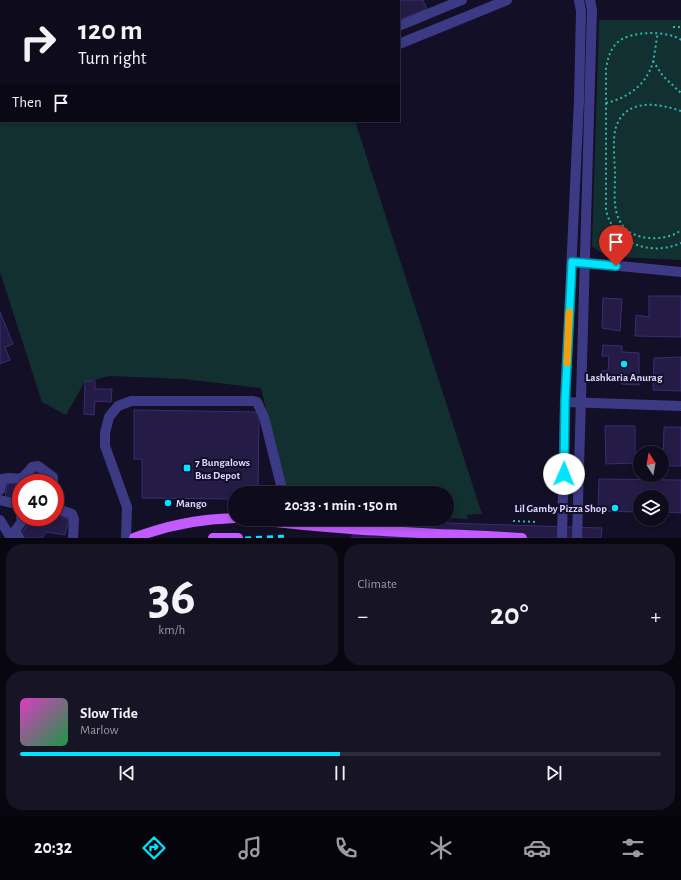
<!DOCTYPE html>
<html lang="en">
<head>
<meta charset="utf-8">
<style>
	body { margin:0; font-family:"Alegreya Sans",sans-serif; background:#171425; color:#f1f3f6; height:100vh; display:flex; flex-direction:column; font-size:15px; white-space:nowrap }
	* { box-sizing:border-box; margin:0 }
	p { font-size:13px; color:#9b9ba3 }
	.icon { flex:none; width:22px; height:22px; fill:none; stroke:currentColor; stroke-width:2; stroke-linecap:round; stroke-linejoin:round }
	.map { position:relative; height:538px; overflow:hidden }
	.sheet { display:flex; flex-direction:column; gap:6px; padding:6px; background:#08060f; flex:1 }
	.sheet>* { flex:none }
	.hud { position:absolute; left:0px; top:0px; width:400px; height:122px; box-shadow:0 2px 6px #0003,0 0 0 1px #2e2b3b; background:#0e0b1c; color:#f1f3f6; overflow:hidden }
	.needle { width:26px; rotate:349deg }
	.tools { position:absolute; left:633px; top:446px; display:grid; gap:8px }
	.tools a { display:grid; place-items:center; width:36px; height:36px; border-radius:50%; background:#0e0b1c; box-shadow:0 2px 6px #0003,0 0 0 1px #2e2b3b; font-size:20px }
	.speed { position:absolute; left:12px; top:474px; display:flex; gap:8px; font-size:20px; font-weight:700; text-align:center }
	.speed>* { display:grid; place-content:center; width:52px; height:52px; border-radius:50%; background:#0e0b1c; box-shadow:0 2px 6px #0003,0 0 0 1px #2e2b3b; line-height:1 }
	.speed .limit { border:6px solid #d22; background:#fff; color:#111 }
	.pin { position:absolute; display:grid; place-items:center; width:34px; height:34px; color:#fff; margin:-41px -17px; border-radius:50% 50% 50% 0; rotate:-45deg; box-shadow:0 0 4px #0007 }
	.pin .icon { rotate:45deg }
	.me { position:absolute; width:44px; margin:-22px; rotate:1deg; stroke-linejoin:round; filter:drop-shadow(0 0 3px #0008) }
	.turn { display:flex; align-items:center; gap:14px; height:84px; padding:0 12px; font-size:18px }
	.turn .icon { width:52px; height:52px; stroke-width:2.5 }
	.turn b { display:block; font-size:28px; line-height:34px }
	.then { display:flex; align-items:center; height:38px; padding:0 12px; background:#0003; gap:8px; font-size:15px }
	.big { font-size:30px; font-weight:600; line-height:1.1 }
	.sheet .card { flex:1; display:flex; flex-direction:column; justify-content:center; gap:6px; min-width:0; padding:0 14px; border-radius:16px; background:#171425 }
	.sheet .dial { align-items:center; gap:0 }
	.dial b { font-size:52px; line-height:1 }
	.song { display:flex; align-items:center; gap:12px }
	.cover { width:48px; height:48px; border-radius:6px; background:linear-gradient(135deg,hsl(310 70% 55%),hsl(140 70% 35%)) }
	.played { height:4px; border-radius:2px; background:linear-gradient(90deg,#00e5ff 50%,#2e2b3b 50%) }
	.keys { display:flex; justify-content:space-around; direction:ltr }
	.heat { display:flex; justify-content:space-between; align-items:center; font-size:22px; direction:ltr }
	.sheet .tiles { flex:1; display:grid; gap:6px; grid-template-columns:1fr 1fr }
	.card:last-child { grid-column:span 2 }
	.trip { position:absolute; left:228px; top:486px; width:226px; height:40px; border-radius:20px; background:#0e0b1c; box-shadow:0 2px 6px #0003,0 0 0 1px #2e2b3b; font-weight:600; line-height:40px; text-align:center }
	.tabs { display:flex; height:64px; justify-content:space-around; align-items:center; background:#06040b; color:#9b9ba3 }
	.tabs .icon { width:28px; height:28px }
	.tabs .current { color:#00e5ff }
	.tabs b { font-size:18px; color:#f1f3f6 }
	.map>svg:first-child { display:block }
	.green { fill:#12302f }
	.building { fill:#241b47; stroke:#3b2d73 }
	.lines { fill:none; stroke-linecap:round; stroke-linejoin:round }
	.path { stroke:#2fb8b0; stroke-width:2; stroke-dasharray:2 3; stroke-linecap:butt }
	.minor { stroke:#3d3a85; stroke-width:10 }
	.major { stroke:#c25bff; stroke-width:10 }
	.rail { stroke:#00e5ff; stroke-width:3; stroke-dasharray:6 5; stroke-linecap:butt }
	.route-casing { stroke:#0095a6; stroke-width:10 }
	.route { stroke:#00e5ff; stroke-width:7 }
	.slow { stroke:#f59e0b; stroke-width:7 }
	.poi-dot { fill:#00e5ff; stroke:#130f26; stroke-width:1.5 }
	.labels { text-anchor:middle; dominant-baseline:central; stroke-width:4; stroke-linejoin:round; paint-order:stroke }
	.poi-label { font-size:11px; font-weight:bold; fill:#d9d4ff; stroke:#130f26; text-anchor:start }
</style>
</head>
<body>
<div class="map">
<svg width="681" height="538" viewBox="0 0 681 538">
	<rect width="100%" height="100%" fill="#130f26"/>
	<g class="green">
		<path d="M0 0H323V1H1V121H355L482 514 467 515 468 519 447 518V493H285L261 388 184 379 109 376 84 383 66 415 42 402 0 272Z"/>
		<path d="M599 20H681V260L615 257 603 254 592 246Z"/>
	</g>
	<g class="building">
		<path d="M349 0H384L349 1Z"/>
		<path d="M391 0H423L427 9 399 20V1Z"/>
		<path d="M649 296H681V337L635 336 636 315 649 317Z"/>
		<path d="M603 298 622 299 620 331 602 328Z"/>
		<path d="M0 312 13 344 5 347 10 360 0 364Z"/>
		<path d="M603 345 622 346V352L639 353V385L621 384V381L602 380V371H608L609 356H602Z"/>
		<path d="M681 357V391L653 390 654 358Z"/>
		<path d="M85 381H95V389H112L111 402 95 401 94 415 84 414Z"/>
		<path d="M134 410 259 412 258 493H235V499L142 498V459H134Z"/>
		<path d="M605 426H635V463L606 464Z"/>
		<path d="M664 427H681V466H663Z"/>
		<path d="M36 469 51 480 50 483H28Z"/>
		<path d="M599 479 681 480V513L662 512V497H640V512L598 511Z"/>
		<path d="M7 483 21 485V501L5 498Z"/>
		<path d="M55 514 69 519 65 535 46 532 42 538H22L19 536 30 521 28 517H55Z"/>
		<path d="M353 520 602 528 601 538H352Z"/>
	</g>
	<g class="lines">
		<g class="path">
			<path d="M673 27H681"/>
			<path d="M681 40C668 30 630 31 618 42 610 49 608 58 606 68V210C613 243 651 257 681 243"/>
			<path d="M653 61 663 76 681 93"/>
			<path d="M606 103C624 99 642 88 650 70 655 61 655 44 658 33"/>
			<path d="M681 111C658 103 626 98 616 127 612 141 615 162 615 176 615 193 612 212 623 226 634 241 667 242 681 230"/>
			<path d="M513 521 538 522"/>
		</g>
		<g class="minor">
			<path d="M399 26 462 0"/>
			<path d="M399 44 507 0"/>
			<path d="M579 262 681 272"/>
			<path d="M565 402 681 406"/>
			<path d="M0 490 2 479C21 475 17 486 32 467L38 466 53 477V483"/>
			<path d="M0 500 16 504 20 510 21 515"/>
			<path d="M55 504 58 509 72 514 74 519 73 538"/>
			<path d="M0 520 11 538"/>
			<path d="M19 538 15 531 22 521 21 517"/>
			<path d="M126 538 127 507 105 446V433L109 417 118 406 131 401H253L257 402 264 417 283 493"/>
			<path d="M562 538 565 402 579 100 581 11 579 0"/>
			<path d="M577 538 592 10 590 0"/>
		</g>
		<g class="major">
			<path d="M250 519C340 531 431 533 522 538"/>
			<path d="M134 538C167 525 200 519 235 518"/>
			<path d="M213 538H238"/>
		</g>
		<path class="rail" d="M245 538 289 536"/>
	</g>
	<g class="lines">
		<defs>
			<path id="route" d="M564 474 565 402 572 262 616 266"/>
		</defs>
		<use href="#route" class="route-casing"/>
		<use href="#route" class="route"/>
		<path class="slow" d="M567 363 569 312"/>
	</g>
	<g class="poi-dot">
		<circle cx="624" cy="364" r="4"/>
		<rect x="183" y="464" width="8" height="8" rx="2"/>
		<circle cx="168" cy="503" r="4"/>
		<circle cx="615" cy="508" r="4"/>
	</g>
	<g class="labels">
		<g class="poi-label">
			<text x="624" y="377" text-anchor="middle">Lashkaria Anurag</text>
			<text x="195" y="462">7 Bungalows<tspan x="195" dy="13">Bus Depot</tspan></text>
			<text x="176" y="503">Mango</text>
			<text x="607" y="508" text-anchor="end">Lil Gamby Pizza Shop</text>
		</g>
	</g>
</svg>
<div class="tools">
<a><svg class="needle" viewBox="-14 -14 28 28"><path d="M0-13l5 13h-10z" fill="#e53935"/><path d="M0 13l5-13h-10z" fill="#9b9ba3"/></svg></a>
<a><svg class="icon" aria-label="layers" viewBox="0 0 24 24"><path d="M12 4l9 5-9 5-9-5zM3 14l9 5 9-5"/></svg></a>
</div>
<div class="speed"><div class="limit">40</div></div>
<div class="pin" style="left:616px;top:266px;background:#d93025"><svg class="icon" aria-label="arrive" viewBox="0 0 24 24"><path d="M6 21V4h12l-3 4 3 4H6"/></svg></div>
<svg class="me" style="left:564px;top:474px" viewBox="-20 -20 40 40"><circle r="19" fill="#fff"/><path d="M0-13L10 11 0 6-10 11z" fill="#00e5ff"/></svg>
<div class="trip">20:33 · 1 min · 150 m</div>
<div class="hud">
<div class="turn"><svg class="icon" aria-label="right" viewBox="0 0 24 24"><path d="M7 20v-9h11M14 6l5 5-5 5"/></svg><div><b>120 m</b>Turn right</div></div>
<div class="then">Then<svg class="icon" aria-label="arrive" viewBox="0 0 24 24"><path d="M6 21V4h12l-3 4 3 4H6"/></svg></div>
</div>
</div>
<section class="sheet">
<div class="tiles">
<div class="card dial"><b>36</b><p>km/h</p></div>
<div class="card"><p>Climate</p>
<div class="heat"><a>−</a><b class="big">20°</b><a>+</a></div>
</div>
<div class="card">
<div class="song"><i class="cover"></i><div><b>Slow Tide</b><p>Marlow</p></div></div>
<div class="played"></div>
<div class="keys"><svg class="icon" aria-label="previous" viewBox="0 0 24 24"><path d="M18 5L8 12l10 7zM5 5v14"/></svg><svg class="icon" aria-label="pause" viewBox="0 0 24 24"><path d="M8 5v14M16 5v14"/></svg><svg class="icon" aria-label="next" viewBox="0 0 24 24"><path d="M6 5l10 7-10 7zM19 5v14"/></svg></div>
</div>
</div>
</section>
<nav class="tabs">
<b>20:32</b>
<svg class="icon current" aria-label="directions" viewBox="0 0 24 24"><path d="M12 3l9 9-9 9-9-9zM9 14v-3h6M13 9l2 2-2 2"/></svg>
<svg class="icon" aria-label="music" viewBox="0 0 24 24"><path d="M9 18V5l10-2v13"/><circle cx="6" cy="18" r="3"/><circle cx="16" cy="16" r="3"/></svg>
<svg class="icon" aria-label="phone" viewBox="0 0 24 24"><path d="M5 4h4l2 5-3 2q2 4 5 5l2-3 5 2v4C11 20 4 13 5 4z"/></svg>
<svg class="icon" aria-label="climate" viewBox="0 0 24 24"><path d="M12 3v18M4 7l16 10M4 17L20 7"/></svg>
<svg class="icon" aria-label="car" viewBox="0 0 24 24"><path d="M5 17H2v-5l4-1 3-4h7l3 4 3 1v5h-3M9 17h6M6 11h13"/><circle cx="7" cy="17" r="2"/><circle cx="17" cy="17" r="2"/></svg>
<svg class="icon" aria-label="filters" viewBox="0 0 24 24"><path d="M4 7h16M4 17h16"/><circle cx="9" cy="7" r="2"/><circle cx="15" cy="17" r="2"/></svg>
</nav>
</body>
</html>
